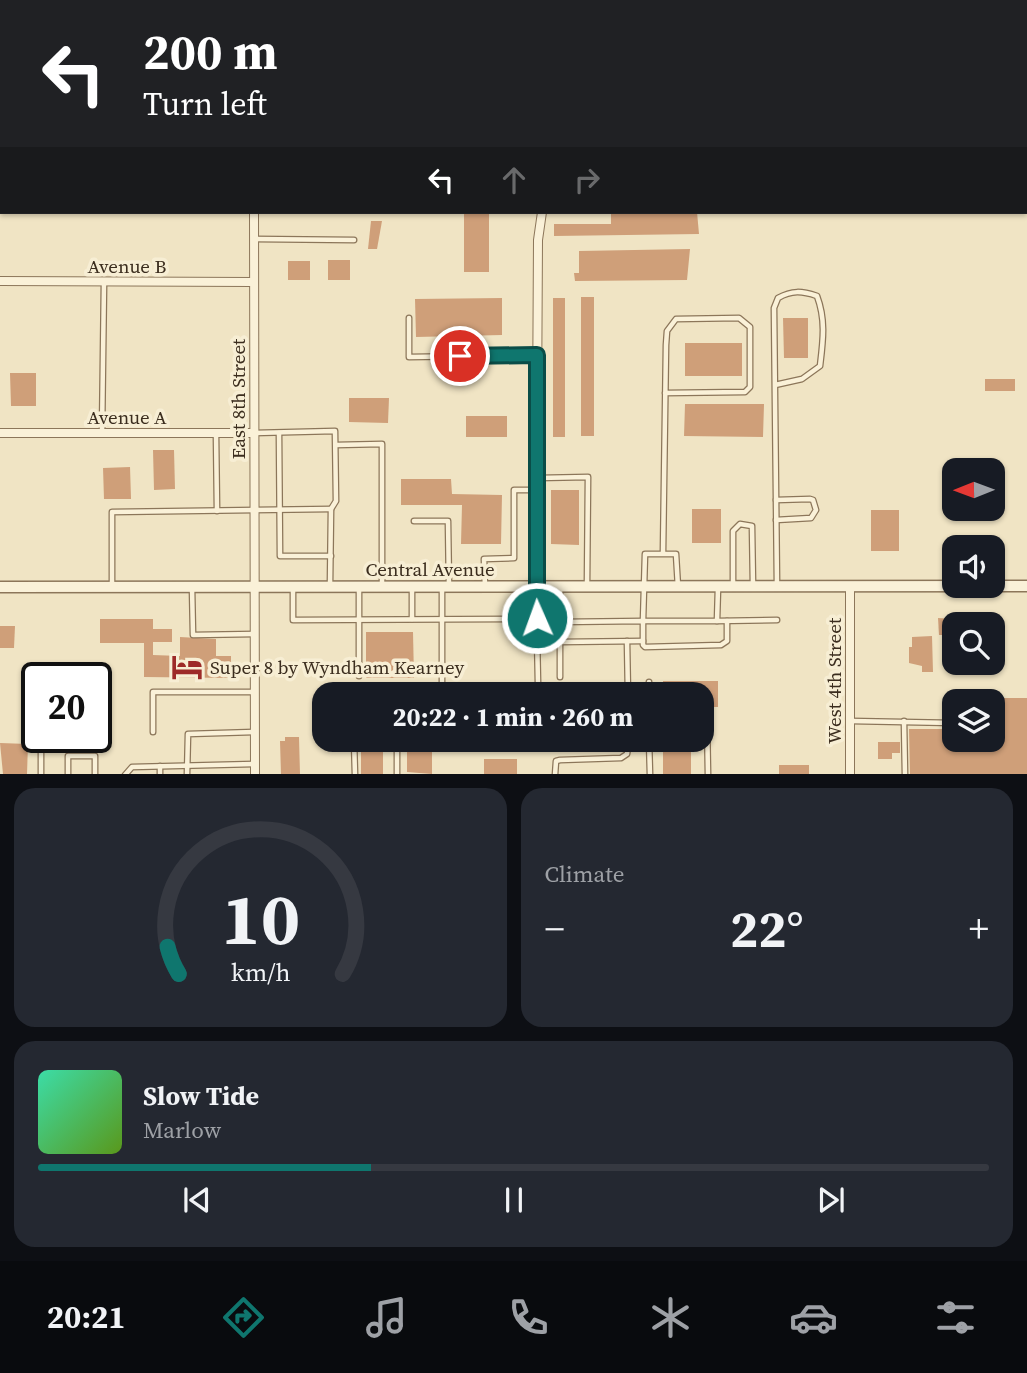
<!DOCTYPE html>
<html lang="en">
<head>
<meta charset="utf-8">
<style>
	body { margin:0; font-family:"Source Serif 4",serif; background:#242831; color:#f1f3f6; height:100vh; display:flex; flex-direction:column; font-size:26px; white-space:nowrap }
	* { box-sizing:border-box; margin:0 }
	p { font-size:23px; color:#9ea1a6 }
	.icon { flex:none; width:38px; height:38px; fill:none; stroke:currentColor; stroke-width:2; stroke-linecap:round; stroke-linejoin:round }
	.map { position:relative; height:774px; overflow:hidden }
	.details { display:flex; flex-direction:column; gap:14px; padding:14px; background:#0d0f14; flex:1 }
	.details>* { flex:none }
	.hud { position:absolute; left:0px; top:0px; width:1027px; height:214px; box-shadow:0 2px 5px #0004; background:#202124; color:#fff; overflow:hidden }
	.needle { width:46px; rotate:269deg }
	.tools { position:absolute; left:942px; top:458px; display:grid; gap:14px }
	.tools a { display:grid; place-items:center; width:63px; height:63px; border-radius:14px; background:#171b24; box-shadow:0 2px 5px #0004; font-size:35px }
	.speed { position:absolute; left:21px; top:662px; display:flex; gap:14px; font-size:35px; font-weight:700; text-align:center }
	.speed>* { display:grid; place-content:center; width:91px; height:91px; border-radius:50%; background:#171b24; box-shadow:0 2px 5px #0004; line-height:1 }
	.speed .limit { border:4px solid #111; border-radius:10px; background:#fff; color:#111 }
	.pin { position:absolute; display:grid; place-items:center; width:60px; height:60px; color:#fff; margin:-30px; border:4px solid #fff; border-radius:50%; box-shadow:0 2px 7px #0007 }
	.me { position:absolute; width:77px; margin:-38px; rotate:358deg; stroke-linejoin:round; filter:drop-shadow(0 0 5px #0008) }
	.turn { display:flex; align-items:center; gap:24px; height:147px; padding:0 28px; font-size:32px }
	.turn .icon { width:91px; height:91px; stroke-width:2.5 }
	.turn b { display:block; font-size:49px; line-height:60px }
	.lanes { display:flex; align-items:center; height:66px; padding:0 28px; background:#0003; justify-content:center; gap:35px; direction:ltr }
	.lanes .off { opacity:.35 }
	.big { font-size:52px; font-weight:700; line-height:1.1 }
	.details .card { flex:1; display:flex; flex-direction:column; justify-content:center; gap:10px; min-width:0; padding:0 24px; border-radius:21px; background:#242831 }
	.details .dial { align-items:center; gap:0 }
	.dial svg { height:182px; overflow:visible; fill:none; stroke:#363941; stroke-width:7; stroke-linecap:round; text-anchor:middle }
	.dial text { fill:#f1f3f6; stroke:none }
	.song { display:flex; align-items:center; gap:21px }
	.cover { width:84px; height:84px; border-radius:10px; background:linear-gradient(135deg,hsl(160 70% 55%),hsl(90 70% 35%)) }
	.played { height:7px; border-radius:4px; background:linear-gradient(90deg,#0f766e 35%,#363941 35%) }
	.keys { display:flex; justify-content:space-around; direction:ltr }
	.heat { display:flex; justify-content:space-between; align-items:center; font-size:38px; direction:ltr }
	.details .tiles { flex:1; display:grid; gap:14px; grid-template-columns:1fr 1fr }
	.card:last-child { grid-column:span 2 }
	.trip { position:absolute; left:312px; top:682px; width:402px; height:70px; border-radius:21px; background:#171b24; box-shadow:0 2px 5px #0004; font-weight:700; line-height:70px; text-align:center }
	.tab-bar { display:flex; height:112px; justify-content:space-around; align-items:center; background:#090b0e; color:#9ea1a6 }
	.tab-bar .icon { width:49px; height:49px }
	.tab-bar .on { color:#0f766e }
	.tab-bar b { font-size:32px; color:#f1f3f6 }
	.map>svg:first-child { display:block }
	.building { fill:#cf9f79 }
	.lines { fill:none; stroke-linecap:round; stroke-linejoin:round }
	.service-casing { stroke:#8c765a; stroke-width:7 }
	.minor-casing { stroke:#8c765a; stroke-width:10 }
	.tertiary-casing { stroke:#8c765a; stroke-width:13 }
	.service { stroke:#faf1d8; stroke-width:4.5 }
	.minor { stroke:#faf1d8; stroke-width:8 }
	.tertiary { stroke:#faf1d8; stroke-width:10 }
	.route-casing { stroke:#0a4d48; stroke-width:18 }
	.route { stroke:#0f766e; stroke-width:12 }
	.labels { text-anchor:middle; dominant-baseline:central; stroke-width:7; stroke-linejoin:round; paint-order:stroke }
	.street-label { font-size:19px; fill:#3b2d1e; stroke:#f7eed4 }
	.poi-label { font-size:19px; fill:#3b2d1e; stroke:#f7eed4; text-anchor:start }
</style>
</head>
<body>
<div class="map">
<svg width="1027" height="775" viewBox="0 0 1027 775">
	<rect width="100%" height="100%" fill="#f0e4c4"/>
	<g class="building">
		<rect x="464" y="212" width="25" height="60"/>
		<path d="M611 212H697L699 234 554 236V224H611Z"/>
		<path d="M371 221H382L377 249H368Z"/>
		<path d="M690 249 687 280 575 281 574 273H579V251Z"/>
		<rect x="328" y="260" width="22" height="20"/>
		<rect x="288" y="261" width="22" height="19"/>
		<rect x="581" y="297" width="13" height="139"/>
		<path d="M502 298V335L416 337 415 299Z"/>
		<rect x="553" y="298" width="12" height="139"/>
		<path d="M783 318H808V358H784Z"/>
		<rect x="685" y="343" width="57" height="33"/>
		<path d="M10 373H36V406H11Z"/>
		<rect x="985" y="379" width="30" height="12"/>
		<path d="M349 398H389L388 423 349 422Z"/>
		<path d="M685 404H764L763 437 684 436Z"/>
		<rect x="466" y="416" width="41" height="21"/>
		<path d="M153 450H174L175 489 154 490Z"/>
		<path d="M130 467 131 499H104L103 468Z"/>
		<path d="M401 479H451L452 494 502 495 501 544H461L462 505H401Z"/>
		<path d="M551 490H579V545L551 544Z"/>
		<rect x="692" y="509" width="29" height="34"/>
		<rect x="871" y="510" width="28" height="41"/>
		<path d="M938 618 954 619V635H939Z"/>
		<path d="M100 619H153V629H172V642H153V655L180 656V637L216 639V656H231V678L144 677V643H100Z"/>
		<path d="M0 626H15L14 648H0Z"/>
		<path d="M366 632H413L414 678H366Z"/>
		<path d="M932 636 933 672H922V666L909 663V647H912V637Z"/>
		<path d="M663 681H718V707H702V695H663Z"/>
		<path d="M992 698H1027V774H910L909 729H954V740H992Z"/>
		<path d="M285 737H299L300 774H281L280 741H285Z"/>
		<rect x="361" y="740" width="22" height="34"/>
		<path d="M407 740H432V774L407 772Z"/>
		<rect x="663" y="740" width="28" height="34"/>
		<path d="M878 742H900V753H892V759H878Z"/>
		<path d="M0 743 28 744 27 774H3Z"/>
		<rect x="484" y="759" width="33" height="15"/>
		<rect x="779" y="765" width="30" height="9"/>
	</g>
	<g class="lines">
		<defs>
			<g id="service">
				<path d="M0 52H2"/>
				<path d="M0 205H2"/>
				<path d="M255 239 354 240"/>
				<path d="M409 318V357L536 355"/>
				<path d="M775 385 802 379 820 366C823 341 826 320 817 296 802 291 792 290 778 298L774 308 777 587"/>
				<path d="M102 433 104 282"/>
				<path d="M216 433 217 511"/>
				<path d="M254 433 335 431 336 501 331 509 330 586"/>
				<path d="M279 433 280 556H331"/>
				<path d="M336 445 382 444V586"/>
				<path d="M538 478 588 477 587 587"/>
				<path d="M776 500 810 499 813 500 816 510 811 518 776 520"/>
				<path d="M414 521H448L449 587"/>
				<path d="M663 553 666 345 667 331 676 319 739 318 750 327V387L745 392 665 393"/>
				<path d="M112 586V512L331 509"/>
				<path d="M485 586 484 559 514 558V490H537"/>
				<path d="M192 587 193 635 255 634"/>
				<path d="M293 587V620L537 619"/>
				<path d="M536 587 538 684"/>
				<path d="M678 587 676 554H645L643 621H717L718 588"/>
				<path d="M733 587V531L740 524 752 526 753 586"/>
				<path d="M442 588V688"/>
				<path d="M560 588V677"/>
				<path d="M412 619V589"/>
				<path d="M717 621 777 620"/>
				<path d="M560 622 643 621V645L645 647 721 645 727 641V621"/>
				<path d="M627 641 628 695"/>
				<path d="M560 642 643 641"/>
				<path d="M359 676V589"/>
				<path d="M649 682V695"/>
				<path d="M707 720 708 775"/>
				<path d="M851 721 954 723"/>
				<path d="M904 721 905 775"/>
				<path d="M153 732V692H254"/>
				<path d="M354 740 355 775"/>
				<path d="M397 740V775"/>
				<path d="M649 740 650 775"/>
				<path d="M160 766V775"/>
				<path d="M41 775V741"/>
				<path d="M68 775V756H95V775"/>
				<path d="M125 775 132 767 254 764"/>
				<path d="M187 775 188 734 254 732"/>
				<path d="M555 775 556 761 560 760 621 758 627 754 629 740"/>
			</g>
			<g id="minor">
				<path d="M378 0 392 2"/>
				<path d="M254 2V0"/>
				<path d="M498 2 575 1"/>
				<path d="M0 128H2"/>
				<path d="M254 212 255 775"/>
				<path d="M0 281 254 282"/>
				<path d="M0 433H254"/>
				<path d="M536 587 538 240 542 212"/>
				<path d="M850 588V775"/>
			</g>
			<path id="tertiary" d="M0 587 1027 586"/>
		</defs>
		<use href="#service" class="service-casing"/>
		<use href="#minor" class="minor-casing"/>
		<use href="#tertiary" class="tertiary-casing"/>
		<use href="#service" class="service"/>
		<use href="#minor" class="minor"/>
		<use href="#tertiary" class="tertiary"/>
	</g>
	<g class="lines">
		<defs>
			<path id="route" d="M460 356 537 355V618"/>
		</defs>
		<use href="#route" class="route-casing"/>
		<use href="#route" class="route"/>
	</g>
	<defs>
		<symbol id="hotel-bare" viewBox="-9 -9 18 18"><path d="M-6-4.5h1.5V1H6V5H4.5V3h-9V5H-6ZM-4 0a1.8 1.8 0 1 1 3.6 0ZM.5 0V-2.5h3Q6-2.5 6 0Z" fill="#9d2a28" stroke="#f7eed4" stroke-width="2.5" paint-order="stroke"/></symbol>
	</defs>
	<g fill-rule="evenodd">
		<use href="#hotel-bare" x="165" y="645" width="44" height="44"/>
	</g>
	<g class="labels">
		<g class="street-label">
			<text x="127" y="266">Avenue B</text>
			<text transform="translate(238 399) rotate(-90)">East 8th Street</text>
			<text x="127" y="417">Avenue A</text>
			<text x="430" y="569">Central Avenue</text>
			<text transform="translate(834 681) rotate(-90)">West 4th Street</text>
		</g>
		<g class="poi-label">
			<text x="210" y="667">Super 8 by Wyndham Kearney</text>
		</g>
	</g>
</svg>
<div class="tools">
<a><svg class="needle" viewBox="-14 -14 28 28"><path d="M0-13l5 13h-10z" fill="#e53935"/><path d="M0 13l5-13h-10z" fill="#9ea1a6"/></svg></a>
<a><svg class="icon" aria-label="sound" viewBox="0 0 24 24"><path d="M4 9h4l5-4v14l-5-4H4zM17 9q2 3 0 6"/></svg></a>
<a><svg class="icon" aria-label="search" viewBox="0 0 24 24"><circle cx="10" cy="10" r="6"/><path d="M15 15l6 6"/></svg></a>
<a><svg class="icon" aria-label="layers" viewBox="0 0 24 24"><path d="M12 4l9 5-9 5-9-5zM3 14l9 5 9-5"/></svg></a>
</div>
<div class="speed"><div class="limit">20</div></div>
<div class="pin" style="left:460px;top:356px;background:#d93025"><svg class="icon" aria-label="arrive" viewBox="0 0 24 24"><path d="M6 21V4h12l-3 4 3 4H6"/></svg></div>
<svg class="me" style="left:537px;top:618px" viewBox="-20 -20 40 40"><circle r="17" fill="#0f766e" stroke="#fff" stroke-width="3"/><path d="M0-11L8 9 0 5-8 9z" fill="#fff"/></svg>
<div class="trip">20:22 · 1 min · 260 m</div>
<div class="hud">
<div class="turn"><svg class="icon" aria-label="left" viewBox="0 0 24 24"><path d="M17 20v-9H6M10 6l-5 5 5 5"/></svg><div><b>200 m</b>Turn left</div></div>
<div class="lanes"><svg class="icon" aria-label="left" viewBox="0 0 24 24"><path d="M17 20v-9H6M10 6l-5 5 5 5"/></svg><svg class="icon off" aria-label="ahead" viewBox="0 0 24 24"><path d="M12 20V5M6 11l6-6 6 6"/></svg><svg class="icon off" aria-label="right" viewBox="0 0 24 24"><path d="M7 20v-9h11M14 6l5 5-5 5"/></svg></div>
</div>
</div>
<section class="details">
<div class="tiles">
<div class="card dial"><svg viewBox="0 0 100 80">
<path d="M14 69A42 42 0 1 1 86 69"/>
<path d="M14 69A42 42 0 0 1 9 57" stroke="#0f766e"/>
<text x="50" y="56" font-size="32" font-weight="700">10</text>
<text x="50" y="72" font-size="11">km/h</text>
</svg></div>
<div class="card"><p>Climate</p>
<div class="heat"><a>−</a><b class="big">22°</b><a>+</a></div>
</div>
<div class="card">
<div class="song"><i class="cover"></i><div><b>Slow Tide</b><p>Marlow</p></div></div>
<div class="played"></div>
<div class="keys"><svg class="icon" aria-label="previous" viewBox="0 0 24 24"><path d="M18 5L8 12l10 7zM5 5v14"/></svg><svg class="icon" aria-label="pause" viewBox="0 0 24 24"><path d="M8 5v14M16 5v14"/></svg><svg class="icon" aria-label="next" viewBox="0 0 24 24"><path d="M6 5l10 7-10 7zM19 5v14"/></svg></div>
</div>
</div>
</section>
<nav class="tab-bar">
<b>20:21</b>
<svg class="icon on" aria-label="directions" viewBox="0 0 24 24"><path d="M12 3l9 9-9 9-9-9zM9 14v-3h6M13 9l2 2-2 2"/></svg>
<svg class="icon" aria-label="music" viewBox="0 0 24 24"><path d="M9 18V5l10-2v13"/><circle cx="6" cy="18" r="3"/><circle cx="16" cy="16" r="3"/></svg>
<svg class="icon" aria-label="phone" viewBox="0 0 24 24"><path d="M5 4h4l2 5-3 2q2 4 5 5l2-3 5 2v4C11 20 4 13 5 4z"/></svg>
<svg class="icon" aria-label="climate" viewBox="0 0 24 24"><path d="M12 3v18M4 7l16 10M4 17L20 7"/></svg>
<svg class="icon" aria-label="car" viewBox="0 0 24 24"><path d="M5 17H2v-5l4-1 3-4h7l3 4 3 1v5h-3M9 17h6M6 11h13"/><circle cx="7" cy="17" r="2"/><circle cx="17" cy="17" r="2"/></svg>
<svg class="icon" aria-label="filters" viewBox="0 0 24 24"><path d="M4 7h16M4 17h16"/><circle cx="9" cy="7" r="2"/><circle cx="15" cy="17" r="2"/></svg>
</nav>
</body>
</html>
